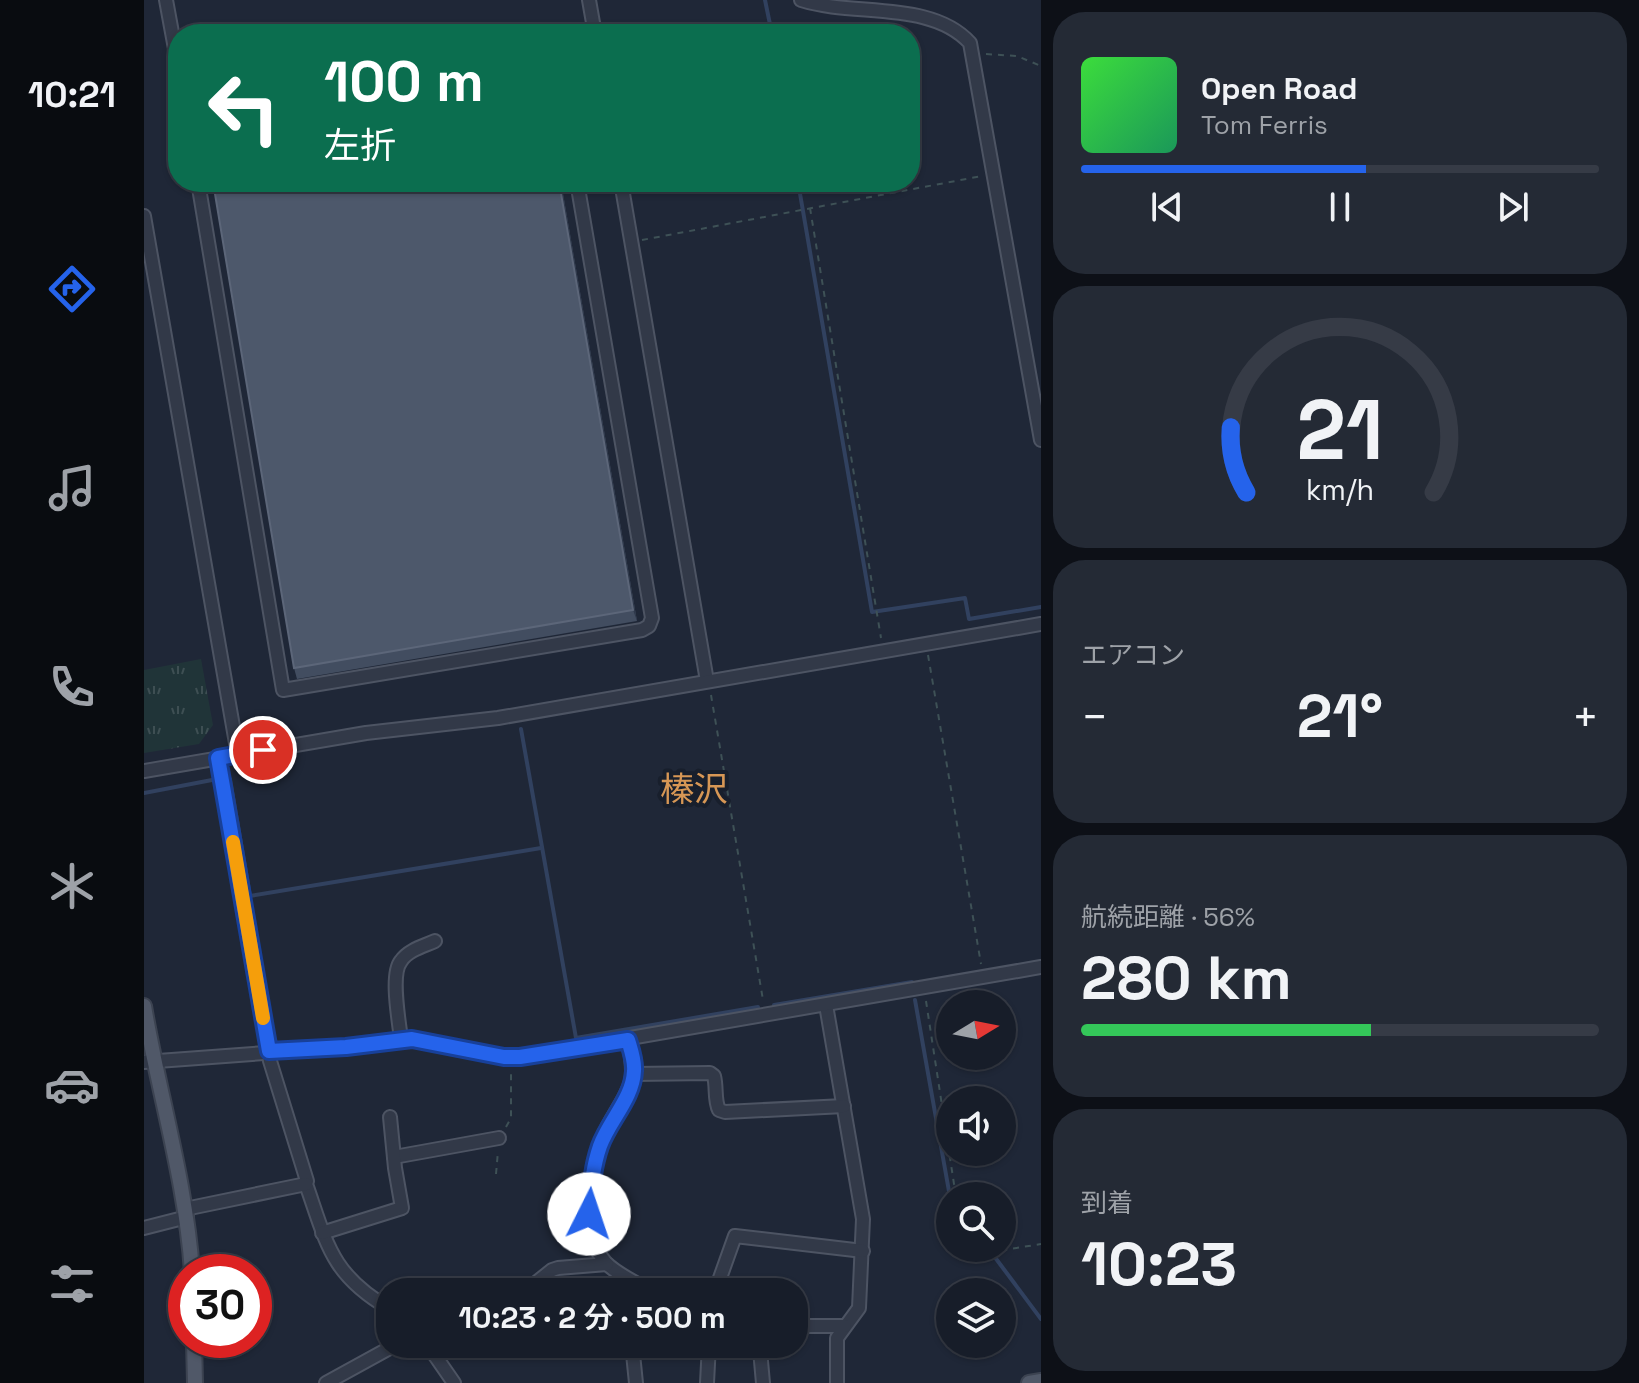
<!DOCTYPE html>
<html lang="ja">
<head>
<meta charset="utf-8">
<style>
	body { margin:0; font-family:"Space Grotesk","Noto Sans JP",sans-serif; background:#242a35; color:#f1f3f6; height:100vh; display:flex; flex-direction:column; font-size:30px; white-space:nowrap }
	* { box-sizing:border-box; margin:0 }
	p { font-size:26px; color:#9ea2a8 }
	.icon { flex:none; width:44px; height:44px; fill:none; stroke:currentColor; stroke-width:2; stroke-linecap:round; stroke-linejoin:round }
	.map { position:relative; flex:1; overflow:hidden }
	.drawer { display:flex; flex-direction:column; gap:12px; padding:12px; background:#0d1017; width:598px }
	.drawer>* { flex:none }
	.hud { position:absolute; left:24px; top:24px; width:752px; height:168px; border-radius:32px; box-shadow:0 2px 6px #0004,0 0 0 2px #363b46; background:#0b6e4f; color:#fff; overflow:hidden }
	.needle { width:52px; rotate:80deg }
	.fabs { position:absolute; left:792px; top:990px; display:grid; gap:16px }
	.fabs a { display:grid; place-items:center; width:80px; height:80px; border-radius:50%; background:#171d29; box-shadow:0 2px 6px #0004,0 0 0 2px #363b46; font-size:40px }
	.speed { position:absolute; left:24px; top:1254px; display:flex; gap:16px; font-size:40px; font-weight:700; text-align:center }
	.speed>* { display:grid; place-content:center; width:104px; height:104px; border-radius:50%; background:#171d29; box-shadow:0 2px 6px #0004,0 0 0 2px #363b46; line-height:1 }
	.speed .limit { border:12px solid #d22; background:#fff; color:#111 }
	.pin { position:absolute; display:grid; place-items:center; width:68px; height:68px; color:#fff; margin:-34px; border:4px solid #fff; border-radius:50%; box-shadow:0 2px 8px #0007 }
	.me { position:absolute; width:88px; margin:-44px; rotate:4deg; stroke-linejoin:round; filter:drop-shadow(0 0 6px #0008) }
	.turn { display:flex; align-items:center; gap:28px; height:168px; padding:0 24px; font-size:36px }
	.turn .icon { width:104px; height:104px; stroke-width:2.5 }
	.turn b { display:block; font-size:56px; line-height:68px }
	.big { font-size:60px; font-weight:600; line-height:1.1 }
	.drawer .widget { flex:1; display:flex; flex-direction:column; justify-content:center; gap:12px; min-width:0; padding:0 28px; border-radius:32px; background:#242a35 }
	.drawer .dial { align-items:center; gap:0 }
	.dial svg { height:208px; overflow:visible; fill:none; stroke:#363b46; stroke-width:7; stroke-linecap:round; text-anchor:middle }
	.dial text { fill:#f1f3f6; stroke:none }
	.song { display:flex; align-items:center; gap:24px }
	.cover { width:96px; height:96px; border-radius:12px; background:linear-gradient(135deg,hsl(120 70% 55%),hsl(150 70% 35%)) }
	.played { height:8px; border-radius:4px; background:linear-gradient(90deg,#2563eb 55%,#363b46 55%) }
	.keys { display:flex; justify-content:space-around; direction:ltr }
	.heat { display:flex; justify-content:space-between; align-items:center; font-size:44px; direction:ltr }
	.charge { height:12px; border-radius:6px; background:linear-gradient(90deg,#34c759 56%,#363b46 0) }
	.trip { position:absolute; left:232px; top:1278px; width:432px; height:80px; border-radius:32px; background:#171d29; box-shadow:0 2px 6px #0004,0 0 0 2px #363b46; font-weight:600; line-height:80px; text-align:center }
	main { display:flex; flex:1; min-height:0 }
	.tabs { display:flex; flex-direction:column; width:144px; justify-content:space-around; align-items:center; background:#090c10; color:#9ea2a8 }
	.tabs .icon { width:56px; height:56px }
	.tabs .current { color:#2563eb }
	.tabs b { font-size:36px; color:#f1f3f6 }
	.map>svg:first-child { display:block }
	.park { fill:url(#park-tufts) }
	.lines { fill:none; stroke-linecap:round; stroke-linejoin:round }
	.stream { stroke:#31415f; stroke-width:4 }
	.minor-casing { stroke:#4d5463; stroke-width:16 }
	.major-casing { stroke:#3c4351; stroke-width:18 }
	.path { stroke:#3e5156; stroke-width:2; stroke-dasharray:6 6; stroke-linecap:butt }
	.minor { stroke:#323948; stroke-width:12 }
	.major { stroke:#505868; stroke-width:14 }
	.wall { fill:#424d60 }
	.shaded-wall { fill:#2f394b }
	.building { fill:#4d586b; stroke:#5c6679; stroke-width:2 }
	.route-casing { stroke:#184099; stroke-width:20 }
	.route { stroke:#2563eb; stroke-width:14 }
	.slow { stroke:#f59e0b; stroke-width:14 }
	.labels { text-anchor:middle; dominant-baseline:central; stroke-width:8; stroke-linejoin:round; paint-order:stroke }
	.quarter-label { font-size:34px; fill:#d79755; stroke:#181f2c }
</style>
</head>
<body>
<main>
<nav class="tabs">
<b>10:21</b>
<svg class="icon current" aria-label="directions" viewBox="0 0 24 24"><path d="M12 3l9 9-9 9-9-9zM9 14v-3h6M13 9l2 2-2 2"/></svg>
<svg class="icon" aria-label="music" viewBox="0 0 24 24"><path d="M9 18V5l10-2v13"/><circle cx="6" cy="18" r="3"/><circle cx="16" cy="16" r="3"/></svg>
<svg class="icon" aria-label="phone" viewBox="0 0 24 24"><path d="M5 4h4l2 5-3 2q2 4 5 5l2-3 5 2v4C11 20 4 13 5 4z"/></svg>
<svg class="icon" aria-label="climate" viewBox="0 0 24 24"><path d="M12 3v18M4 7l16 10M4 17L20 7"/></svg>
<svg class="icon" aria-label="car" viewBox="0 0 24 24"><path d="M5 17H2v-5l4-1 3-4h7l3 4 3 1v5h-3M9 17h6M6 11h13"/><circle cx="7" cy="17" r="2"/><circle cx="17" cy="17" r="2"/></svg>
<svg class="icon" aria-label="filters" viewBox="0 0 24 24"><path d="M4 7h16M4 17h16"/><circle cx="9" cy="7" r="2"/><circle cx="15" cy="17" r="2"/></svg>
</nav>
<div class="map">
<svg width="897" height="1383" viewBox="0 0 897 1383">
	<defs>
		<pattern id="park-tufts" width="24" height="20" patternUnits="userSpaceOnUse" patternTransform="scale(2)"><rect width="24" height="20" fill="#203438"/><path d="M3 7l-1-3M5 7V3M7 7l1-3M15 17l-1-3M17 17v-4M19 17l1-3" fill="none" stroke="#3e4f53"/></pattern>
	</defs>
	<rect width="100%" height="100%" fill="#1f2737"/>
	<path class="park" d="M57 659 69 725 55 744 0 753V670Z"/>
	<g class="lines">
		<g class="stream">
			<path d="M621 0 628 34"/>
			<path d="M654 182 728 612 821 598 825 619 897 607"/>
			<path d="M377 729 432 1038 614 1007"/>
			<path d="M86 779 106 896 397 848"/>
			<path d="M0 793 68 780"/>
			<path d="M771 1000 806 1197"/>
			<path d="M630 1005 768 982"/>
			<path d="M844 1248 897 1319"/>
		</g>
		<defs>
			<g id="minor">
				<path d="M22 0 34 65"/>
				<path d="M445 0 451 34"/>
				<path d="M657 0C710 17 787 0 826 43L897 440"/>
				<path d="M54 182 139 690 498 630 505 626 508 618 433 182"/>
				<path d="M477 182 563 681"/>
				<path d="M0 216 94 755"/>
				<path d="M74 758 126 1061 163 1181 162 1184C183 1244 187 1275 246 1309"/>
				<path d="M0 771 222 733 354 718 897 624"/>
				<path d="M682 1005 719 1219 715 1308 693 1338V1383"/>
				<path d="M257 1039C255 1021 246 974 257 961 264 950 280 946 291 941"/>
				<path d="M484 1040C494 1087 485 1087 464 1126 446 1160 433 1231 462 1263 474 1275 494 1284 509 1292"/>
				<path d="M0 1062 202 1047 268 1039 360 1057H376L897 967"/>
				<path d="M490 1074 566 1073 570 1076C573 1087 570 1100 575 1110L581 1112 700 1106"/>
				<path d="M250 1157 355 1138"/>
				<path d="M41 1209 162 1184"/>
				<path d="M0 1228 43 1217"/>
				<path d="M178 1233 258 1208 251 1168 246 1117"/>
				<path d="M350 1292 388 1286 408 1270 414 1268 463 1264"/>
				<path d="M571 1292 591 1236 719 1251"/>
				<path d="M650 1326H701"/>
				<path d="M283 1344 310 1383"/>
				<path d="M488 1344 492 1383"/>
				<path d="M565 1346 616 1350"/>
				<path d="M182 1383 253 1344"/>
				<path d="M563 1383 565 1344"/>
				<path d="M619 1383 616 1350 619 1344"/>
			</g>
			<g id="major">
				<path d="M0 1006C15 1095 42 1182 48 1272"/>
				<path d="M50 1340 51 1383"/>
				<path d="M885 1383 897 1381"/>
			</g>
		</defs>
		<use href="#minor" class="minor-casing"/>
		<use href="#major" class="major-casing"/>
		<g class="path">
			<path d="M842 54 873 56 897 66"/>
			<path d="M666 208 737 638"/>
			<path d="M498 240 838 176"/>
			<path d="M784 655 837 964"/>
			<path d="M567 695 619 1000"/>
			<path d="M782 1001 810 1184 817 1196"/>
			<path d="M362 1127 367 1118V1070"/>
			<path d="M352 1174 354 1151"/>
			<path d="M858 1248 860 1250 897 1244"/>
		</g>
		<use href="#minor" class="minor"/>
		<use href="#major" class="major"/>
	</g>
	<path class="wall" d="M417 182 493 621 153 679 150 668Z"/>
	<path class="shaded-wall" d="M415 182H417L493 621 489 610Z"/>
	<path class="building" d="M69 182H415L489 610 150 668Z"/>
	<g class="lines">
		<defs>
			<path id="route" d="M119 750 74 758 125 1051 202 1047 268 1039 360 1057H376L484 1040C487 1050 491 1061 490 1071 489 1098 465 1121 456 1146 448 1169 447 1191 445 1214"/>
		</defs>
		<use href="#route" class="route-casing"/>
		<use href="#route" class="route"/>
		<path class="slow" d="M89 842 119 1018"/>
	</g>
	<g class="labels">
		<g class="quarter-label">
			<text x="550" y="789">榛沢</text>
		</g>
	</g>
</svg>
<div class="fabs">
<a><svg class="needle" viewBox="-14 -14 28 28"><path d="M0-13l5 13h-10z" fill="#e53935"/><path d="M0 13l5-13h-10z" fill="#9ea2a8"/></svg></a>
<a><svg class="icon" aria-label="sound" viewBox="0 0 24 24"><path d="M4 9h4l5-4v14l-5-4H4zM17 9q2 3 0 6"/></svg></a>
<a><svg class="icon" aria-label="search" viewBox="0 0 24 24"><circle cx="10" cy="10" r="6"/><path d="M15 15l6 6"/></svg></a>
<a><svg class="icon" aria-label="layers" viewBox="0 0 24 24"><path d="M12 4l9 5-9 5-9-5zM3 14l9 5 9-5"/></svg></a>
</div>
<div class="speed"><div class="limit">30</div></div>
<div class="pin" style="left:119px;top:750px;background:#d93025"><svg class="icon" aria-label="arrive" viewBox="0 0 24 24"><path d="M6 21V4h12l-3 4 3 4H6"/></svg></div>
<svg class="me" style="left:445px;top:1214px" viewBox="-20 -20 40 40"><circle r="19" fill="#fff"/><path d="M0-13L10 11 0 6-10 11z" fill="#2563eb"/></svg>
<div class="trip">10:23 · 2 分 · 500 m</div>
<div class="hud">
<div class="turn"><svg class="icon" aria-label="left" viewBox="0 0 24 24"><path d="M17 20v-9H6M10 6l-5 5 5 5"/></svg><div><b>100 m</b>左折</div></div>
</div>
</div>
<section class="drawer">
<div class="widget">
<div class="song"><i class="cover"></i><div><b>Open Road</b><p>Tom Ferris</p></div></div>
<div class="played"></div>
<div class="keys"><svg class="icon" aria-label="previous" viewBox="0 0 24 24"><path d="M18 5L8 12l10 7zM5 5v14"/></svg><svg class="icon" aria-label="pause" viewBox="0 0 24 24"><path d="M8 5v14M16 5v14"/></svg><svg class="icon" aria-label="next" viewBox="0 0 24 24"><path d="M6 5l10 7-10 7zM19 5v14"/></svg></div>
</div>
<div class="widget dial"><svg viewBox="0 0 100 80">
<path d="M14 69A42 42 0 1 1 86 69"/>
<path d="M14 69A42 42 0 0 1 8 44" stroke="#2563eb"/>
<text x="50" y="56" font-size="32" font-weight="700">21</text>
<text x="50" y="72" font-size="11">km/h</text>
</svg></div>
<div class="widget"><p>エアコン</p>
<div class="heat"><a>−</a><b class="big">21°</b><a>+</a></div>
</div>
<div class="widget"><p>航続距離 · 56%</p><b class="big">280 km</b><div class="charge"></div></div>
<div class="widget"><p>到着</p><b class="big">10:23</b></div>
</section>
</main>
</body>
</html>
